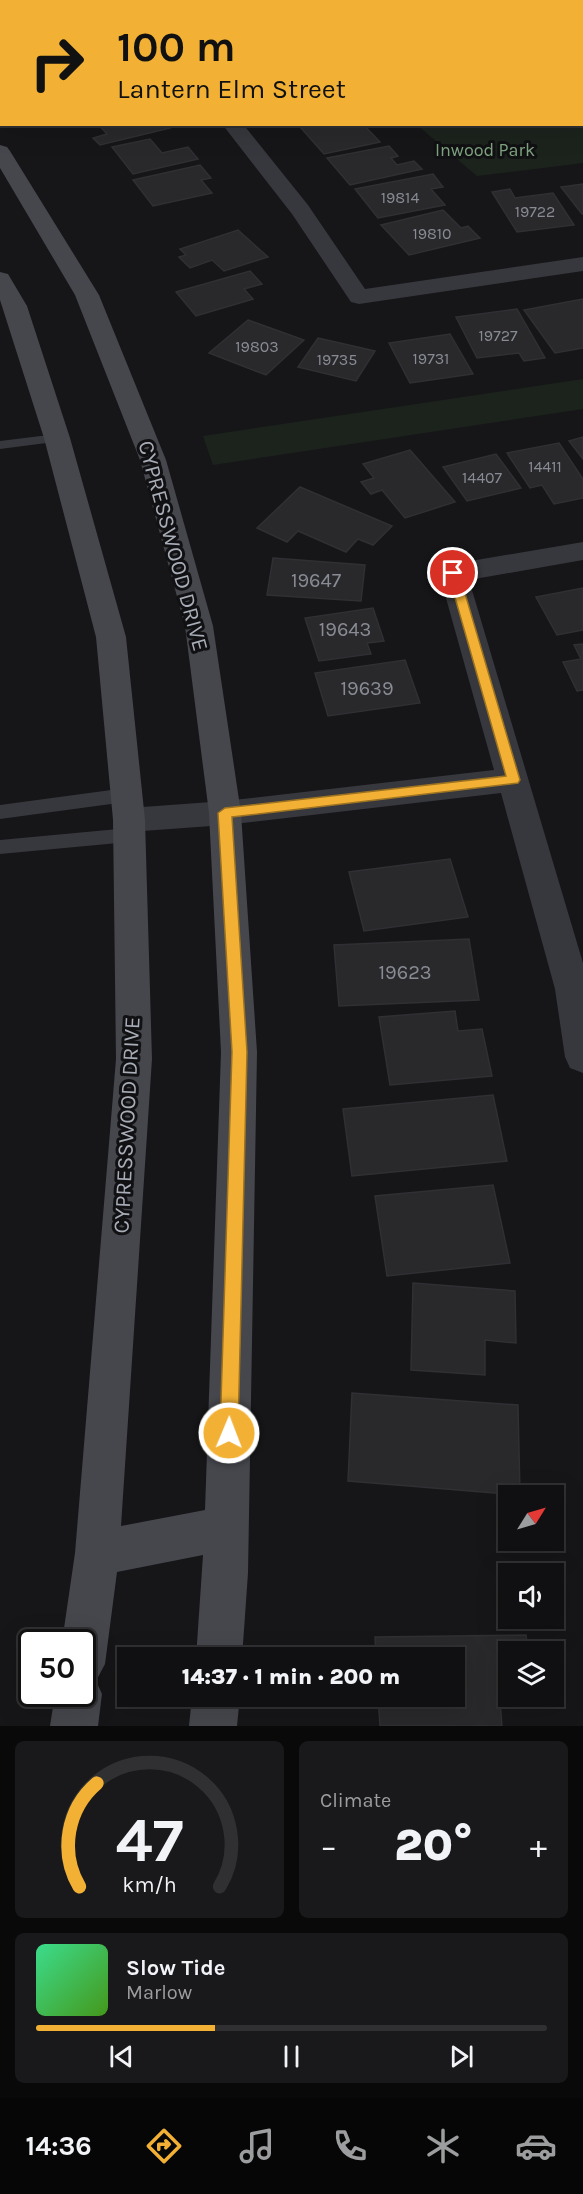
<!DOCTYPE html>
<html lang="en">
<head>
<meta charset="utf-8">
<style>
	body { margin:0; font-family:Karla,sans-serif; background:#19191b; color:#f1f3f6; height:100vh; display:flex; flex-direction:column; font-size:22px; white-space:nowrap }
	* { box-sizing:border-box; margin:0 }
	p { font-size:20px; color:#9c9d9f }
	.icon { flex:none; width:33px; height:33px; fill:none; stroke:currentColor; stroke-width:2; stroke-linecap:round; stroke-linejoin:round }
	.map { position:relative; height:1726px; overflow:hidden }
	.details { display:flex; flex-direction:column; gap:15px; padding:15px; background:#09090a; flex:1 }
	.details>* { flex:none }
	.guide { position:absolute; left:0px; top:0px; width:584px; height:126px; box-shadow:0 6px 24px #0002,0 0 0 2px #303032; background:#f2b134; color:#111; overflow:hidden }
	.needle { width:39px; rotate:53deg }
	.tools { position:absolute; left:498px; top:1485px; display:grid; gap:12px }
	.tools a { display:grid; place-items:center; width:66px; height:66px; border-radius:0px; background:#101012; box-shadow:0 6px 24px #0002,0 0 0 2px #303032; font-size:30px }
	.speed { position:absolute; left:18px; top:1629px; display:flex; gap:12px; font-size:30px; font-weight:700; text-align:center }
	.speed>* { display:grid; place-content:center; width:78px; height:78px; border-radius:50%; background:#101012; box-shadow:0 6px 24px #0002,0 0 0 2px #303032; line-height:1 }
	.speed .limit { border:3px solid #111; border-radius:9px; background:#fff; color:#111 }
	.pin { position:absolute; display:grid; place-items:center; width:51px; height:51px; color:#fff; margin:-26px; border:3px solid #fff; border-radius:50%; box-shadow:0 2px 6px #0007 }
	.me { position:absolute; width:66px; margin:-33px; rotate:1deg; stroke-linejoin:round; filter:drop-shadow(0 0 4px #0008) }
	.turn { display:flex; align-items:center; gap:21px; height:126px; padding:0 18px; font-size:27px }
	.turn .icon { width:78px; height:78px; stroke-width:2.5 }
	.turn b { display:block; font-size:42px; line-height:51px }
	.big { font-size:45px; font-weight:800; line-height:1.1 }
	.details .widget { flex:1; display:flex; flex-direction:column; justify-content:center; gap:9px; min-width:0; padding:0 21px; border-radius:9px; background:#19191b }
	.details .dial { align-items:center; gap:0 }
	.dial svg { height:156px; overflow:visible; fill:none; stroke:#303032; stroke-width:7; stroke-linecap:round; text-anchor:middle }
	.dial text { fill:#f1f3f6; stroke:none }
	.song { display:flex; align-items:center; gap:18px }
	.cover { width:72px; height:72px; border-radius:9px; background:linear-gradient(135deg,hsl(150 70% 55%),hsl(100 70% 35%)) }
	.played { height:6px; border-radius:3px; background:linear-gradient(90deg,#f2b134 35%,#303032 35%) }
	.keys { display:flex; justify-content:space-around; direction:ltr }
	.heat { display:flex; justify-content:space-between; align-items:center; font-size:33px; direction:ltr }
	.details .tiles { flex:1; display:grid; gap:15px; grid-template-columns:1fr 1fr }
	.widget:last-child { grid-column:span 2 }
	.trip { position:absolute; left:117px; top:1647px; width:348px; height:60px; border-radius:0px; background:#101012; box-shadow:0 6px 24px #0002,0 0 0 2px #303032; font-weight:800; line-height:60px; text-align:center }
	.tab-bar { display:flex; height:96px; justify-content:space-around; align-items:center; background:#060607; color:#9c9d9f }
	.tab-bar .icon { width:42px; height:42px }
	.tab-bar .active { color:#f2b134 }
	.tab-bar b { font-size:27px; color:#f1f3f6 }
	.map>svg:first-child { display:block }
	.green { fill:#1c231d }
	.building { fill:#29292c; stroke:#303034; stroke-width:1.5 }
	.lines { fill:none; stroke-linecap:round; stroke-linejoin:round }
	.service { fill:#37383d; fill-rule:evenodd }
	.minor { fill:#37383d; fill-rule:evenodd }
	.secondary { fill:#45474d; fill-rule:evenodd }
	.route { fill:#f2b134; stroke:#9d7322; stroke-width:1.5 }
	.labels { text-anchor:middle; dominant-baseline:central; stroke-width:6; stroke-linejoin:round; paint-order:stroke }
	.far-number-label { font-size:16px; fill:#888b94 }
	.far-park-label { font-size:18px; fill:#7fa381; stroke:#111113 }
	.number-label { font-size:20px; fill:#888b94 }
	.street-label { font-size:22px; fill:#a8adb8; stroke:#111113 }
</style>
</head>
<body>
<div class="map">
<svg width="583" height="1726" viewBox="0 0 583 1726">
	<rect width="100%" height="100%" fill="#161618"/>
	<g class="green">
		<path d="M526 0H583V163L477 176 417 125 582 124V2L522 1Z"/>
		<path d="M583 379V409L213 465 203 436Z"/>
	</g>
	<g class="building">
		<path d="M81 0H143L145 1 84 2Z"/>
		<path d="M98 124H167L170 128 100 145 93 138 107 134Z"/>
		<path d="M321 124H363L380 142 324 154 301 128Z"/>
		<path d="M150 139 162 153 188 147 198 159 133 174 112 147Z"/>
		<path d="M389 146 398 156 391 158 397 165 414 161 422 169 350 185 327 158Z"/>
		<path d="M200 165 211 178 201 180 212 193 153 206 133 180Z"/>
		<path d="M433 174 443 187 431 189 445 205 378 218 355 189Z"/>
		<path d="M583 184V214H582L561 187Z"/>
		<path d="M510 189 515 198 553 193 574 225 517 232 492 192Z"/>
		<path d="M443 210 461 228 468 226 480 238 409 255 381 225Z"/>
		<path d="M238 230 268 257 224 271 212 260 190 268 179 257 186 255 180 249Z"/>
		<path d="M250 271 262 284 244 289 253 299 196 316 176 292Z"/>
		<path d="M583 299V348L555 353 524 310Z"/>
		<path d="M517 309 545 358 524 361 519 353 477 358 456 317Z"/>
		<path d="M248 320 304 340 266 375 209 353Z"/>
		<path d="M450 334 473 374 410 383 389 343Z"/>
		<path d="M318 338 375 351 356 381 298 367Z"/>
		<path d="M583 437V459L569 441Z"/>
		<path d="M559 443 583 479V498L554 504 542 485 530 488 507 453Z"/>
		<path d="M410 450 455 502 405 518 382 490 371 494 361 482 374 478 363 464Z"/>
		<path d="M496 454 521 488 467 501 443 467Z"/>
		<path d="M300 487 392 526 373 545 358 539 346 552 298 531 287 542 257 528Z"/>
		<path d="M273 558 365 565 361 601 267 595Z"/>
		<path d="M583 588V630L557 635 536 597Z"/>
		<path d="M373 608 384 641 367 643 371 654 319 661 305 618Z"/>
		<path d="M583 644V690L577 691 563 662 581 659 574 645Z"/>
		<path d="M405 660 420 703 328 716 315 673Z"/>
		<path d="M450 859 468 917 364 931 349 872Z"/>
		<path d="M469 939 479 1000 339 1006 334 945Z"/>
		<path d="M455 1011 458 1031 482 1029 492 1076 390 1085 379 1017Z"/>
		<path d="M493 1095 507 1161 352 1176 343 1109Z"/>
		<path d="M493 1185 510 1263 387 1276 375 1196Z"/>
		<path d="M413 1283 515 1291 516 1343 485 1340V1375L411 1370Z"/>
		<path d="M352 1393 518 1405 520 1495 348 1481Z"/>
		<path d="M526 1635 528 1652H508V1696H533V1701L500 1702 502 1726H380L378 1696H454V1658H376L375 1637Z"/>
	</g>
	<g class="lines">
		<g class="service">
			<path d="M57 434 62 435 64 438 62 441 0 449V441Z"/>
			<path d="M126 788 132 790 135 795 132 800 126 802 0 819V805Z"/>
			<path d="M129 828 135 830 138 835 135 840 129 842 0 854V840Z"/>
		</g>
		<g class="minor">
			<path d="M267 0H288L266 2Z"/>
			<path d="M222 124H243L308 205 365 289 583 257V271L359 304 351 302 292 214Z"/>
			<path d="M583 542V560L469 580 583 963V1073L570 1068 565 1057 555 989 501 793 225 825 129 832 118 829 113 820 118 811 129 808 225 801 494 770 439 573 443 566 453 564Z"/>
		</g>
		<g class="secondary">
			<path d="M0 145 7 147 10 151 99 295 166 460 213 626 241 813 257 1052 248 1573 242 1658H196L203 1555 117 1572 105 1664 96 1681 102 1694 98 1726H50L55 1694H82V1642H62L75 1553 116 1059 113 820 96 637 44 438 0 300V272L8 274 27 306 70 438 126 637 145 820 152 1059 121 1526 205 1510 221 1052 209 813 185 626 140 460 75 295 0 168Z"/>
			<path d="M192 1696H240L237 1726H189Z"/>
		</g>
	</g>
	<path class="route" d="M453 569 459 573 520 780 518 783 232 817 247 1052 238 1433 235 1439 229 1442 223 1439 220 1433 232 1052 218 813 225 808 506 776 448 573Z"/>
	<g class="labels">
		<g class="far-number-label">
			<text x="400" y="197">19814</text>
			<text x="535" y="211">19722</text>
			<text x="432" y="233">19810</text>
			<text x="498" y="335">19727</text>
			<text x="257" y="346">19803</text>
			<text x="431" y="358">19731</text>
			<text x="337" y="359">19735</text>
			<text x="545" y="466">14411</text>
			<text x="482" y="477">14407</text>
		</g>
		<g class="far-park-label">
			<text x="485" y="150">Inwood Park</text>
		</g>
		<g class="number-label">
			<text x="316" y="580">19647</text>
			<text x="345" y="629">19643</text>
			<text x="367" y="688">19639</text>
			<text x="405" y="972">19623</text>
		</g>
		<g class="street-label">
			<text transform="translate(173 546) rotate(75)">CYPRESSWOOD DRIVE</text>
			<text transform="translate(127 1125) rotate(-87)">CYPRESSWOOD DRIVE</text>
		</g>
	</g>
</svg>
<div class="tools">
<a><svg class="needle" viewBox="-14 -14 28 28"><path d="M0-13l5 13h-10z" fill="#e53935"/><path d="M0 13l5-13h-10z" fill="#9c9d9f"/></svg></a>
<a><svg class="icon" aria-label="sound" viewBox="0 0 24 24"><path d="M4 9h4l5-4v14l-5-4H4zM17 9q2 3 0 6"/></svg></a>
<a><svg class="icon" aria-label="layers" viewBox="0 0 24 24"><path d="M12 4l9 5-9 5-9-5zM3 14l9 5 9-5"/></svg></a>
</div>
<div class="speed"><div class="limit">50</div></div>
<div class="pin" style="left:453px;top:573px;background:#d93025"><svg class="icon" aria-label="arrive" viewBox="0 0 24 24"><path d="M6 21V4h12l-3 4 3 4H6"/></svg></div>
<svg class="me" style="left:229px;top:1433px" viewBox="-20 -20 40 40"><circle r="17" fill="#f2b134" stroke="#fff" stroke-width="3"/><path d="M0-11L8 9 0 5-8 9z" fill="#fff"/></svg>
<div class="trip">14:37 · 1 min · 200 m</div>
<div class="guide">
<div class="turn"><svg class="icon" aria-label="right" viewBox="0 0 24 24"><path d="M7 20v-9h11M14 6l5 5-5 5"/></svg><div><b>100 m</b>Lantern Elm Street</div></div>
</div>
</div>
<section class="details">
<div class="tiles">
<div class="widget dial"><svg viewBox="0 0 100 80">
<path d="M14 69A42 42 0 1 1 86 69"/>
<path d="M14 69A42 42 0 0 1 23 16" stroke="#f2b134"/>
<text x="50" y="56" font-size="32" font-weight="700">47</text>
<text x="50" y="72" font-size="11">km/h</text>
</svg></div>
<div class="widget"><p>Climate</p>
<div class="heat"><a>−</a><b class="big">20°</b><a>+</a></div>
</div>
<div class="widget">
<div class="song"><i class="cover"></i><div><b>Slow Tide</b><p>Marlow</p></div></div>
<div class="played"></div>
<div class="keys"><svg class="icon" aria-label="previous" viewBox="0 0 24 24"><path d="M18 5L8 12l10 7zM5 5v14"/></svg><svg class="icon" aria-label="pause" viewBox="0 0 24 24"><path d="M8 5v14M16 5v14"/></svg><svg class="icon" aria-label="next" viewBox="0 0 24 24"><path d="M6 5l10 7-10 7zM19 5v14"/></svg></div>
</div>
</div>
</section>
<nav class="tab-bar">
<b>14:36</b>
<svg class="icon active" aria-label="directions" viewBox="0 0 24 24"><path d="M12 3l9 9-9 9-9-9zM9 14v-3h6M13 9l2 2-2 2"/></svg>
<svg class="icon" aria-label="music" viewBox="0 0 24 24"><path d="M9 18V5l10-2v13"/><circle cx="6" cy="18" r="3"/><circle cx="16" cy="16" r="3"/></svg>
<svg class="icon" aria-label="phone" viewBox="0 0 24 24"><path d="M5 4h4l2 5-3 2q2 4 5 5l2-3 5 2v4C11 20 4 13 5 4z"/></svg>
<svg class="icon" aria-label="climate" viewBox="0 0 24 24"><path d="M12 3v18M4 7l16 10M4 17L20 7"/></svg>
<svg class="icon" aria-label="car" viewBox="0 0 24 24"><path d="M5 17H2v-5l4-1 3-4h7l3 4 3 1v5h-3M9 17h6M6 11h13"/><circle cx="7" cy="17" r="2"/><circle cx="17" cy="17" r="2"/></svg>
</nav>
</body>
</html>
